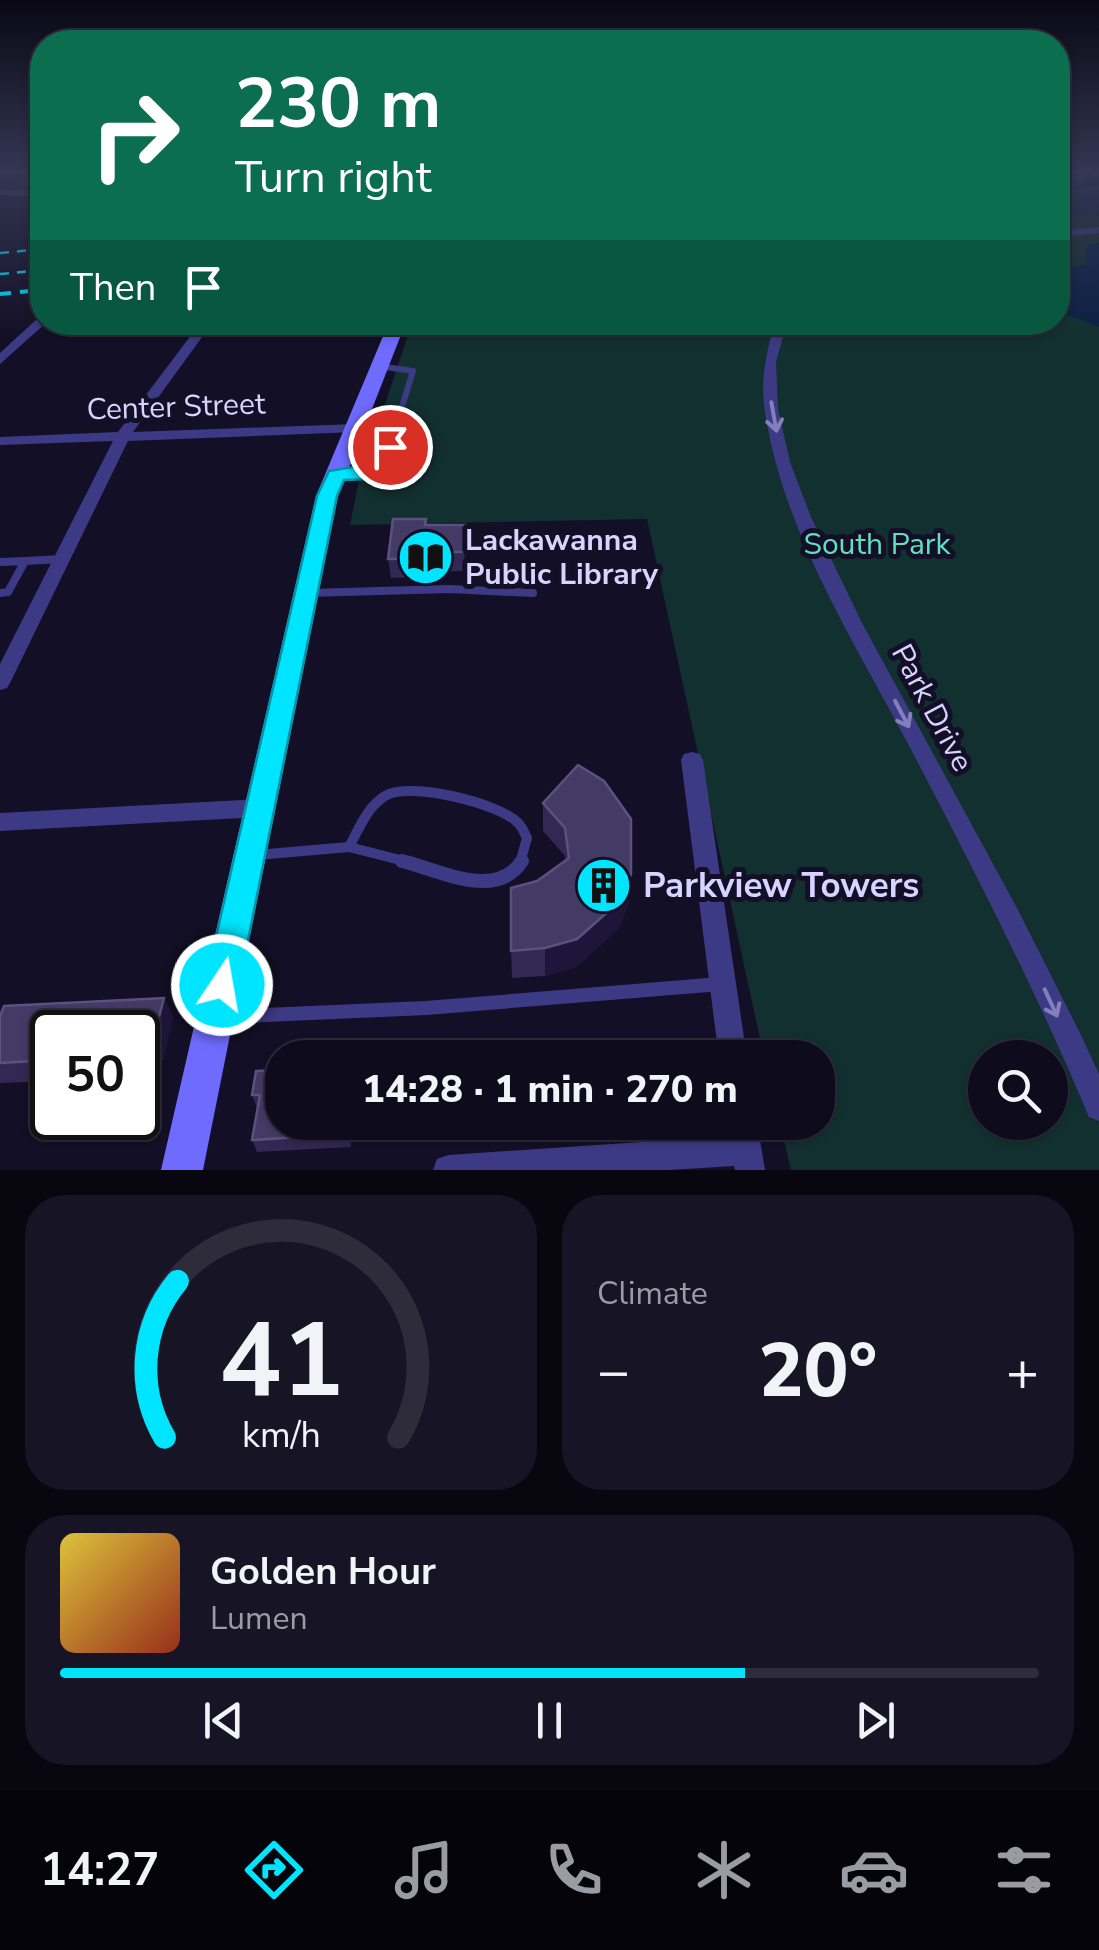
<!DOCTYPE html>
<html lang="en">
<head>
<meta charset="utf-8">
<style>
	body { margin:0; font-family:"Nunito Sans",sans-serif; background:#171425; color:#f1f3f6; height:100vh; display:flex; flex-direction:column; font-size:38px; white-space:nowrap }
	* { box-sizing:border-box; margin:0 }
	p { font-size:32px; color:#9b9ba3 }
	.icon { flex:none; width:55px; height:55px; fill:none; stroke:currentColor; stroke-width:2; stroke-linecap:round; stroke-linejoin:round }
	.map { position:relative; height:1170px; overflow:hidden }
	.details { display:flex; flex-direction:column; gap:25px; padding:25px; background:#08060f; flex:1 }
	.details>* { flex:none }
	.guide { position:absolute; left:30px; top:30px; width:1040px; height:305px; border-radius:40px; box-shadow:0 2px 8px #0004,0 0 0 2px #2e2b3b; background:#0b6e4f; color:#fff; overflow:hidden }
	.controls { position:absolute; left:968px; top:1040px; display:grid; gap:20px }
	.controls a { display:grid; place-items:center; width:100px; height:100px; border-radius:50%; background:#0e0b1c; box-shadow:0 2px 8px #0004,0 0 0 2px #2e2b3b; font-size:50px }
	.speed { position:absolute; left:30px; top:1010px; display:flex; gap:20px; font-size:50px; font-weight:700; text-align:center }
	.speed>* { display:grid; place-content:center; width:130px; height:130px; border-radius:50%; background:#0e0b1c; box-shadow:0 2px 8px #0004,0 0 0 2px #2e2b3b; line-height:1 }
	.speed .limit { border:5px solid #111; border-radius:15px; background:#fff; color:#111 }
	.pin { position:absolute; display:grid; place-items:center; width:85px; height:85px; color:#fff; margin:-42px; border:5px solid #fff; border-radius:50%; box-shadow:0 2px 10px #0007 }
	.me { position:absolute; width:110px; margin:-55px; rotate:12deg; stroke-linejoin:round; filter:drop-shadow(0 0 8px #0008) }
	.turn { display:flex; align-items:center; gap:35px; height:210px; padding:0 40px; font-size:45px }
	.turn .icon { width:130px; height:130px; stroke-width:2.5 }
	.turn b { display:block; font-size:70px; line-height:85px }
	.then { display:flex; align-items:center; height:95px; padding:0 40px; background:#0003; gap:20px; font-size:38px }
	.big { font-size:75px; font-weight:800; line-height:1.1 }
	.details .widget { flex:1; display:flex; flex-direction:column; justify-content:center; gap:15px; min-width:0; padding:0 35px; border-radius:40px; background:#171425 }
	.details .dial { align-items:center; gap:0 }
	.dial svg { height:260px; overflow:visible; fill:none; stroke:#2e2b3b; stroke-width:7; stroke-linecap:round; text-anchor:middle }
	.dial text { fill:#f1f3f6; stroke:none }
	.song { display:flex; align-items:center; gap:30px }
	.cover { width:120px; height:120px; border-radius:15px; background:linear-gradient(135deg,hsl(50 70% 55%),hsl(10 70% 35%)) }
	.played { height:10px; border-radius:5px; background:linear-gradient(90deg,#00e5ff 70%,#2e2b3b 70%) }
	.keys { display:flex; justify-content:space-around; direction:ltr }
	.heat { display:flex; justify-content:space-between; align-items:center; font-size:55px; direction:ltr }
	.details .tiles { flex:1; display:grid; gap:25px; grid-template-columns:1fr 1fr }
	.widget:last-child { grid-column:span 2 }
	.trip { position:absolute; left:265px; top:1040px; width:570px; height:100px; border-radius:40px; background:#0e0b1c; box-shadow:0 2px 8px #0004,0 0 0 2px #2e2b3b; font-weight:800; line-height:100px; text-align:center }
	.tabs { display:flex; height:160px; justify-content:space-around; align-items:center; background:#06040b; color:#9b9ba3 }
	.tabs .icon { width:70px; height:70px }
	.tabs .current { color:#00e5ff }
	.tabs b { font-size:45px; color:#f1f3f6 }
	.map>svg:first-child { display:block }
	.green { fill:#12302f; fill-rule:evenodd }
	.water { fill:#0a1f44 }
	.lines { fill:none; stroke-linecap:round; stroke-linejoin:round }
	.lane-far4 { stroke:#3d3a85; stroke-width:5 }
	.lane-far3 { stroke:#3d3a85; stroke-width:6 }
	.lane-far2 { stroke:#3d3a85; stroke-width:8 }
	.lane-far1 { stroke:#3d3a85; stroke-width:10 }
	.lane { stroke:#3d3a85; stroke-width:14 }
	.street { fill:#3d3a85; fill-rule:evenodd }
	.secondary { fill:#6f6bff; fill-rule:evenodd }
	.rail-far1 { stroke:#00e5ff; stroke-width:2.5; stroke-dasharray:9 8; stroke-linecap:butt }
	.rail { stroke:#00e5ff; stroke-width:4; stroke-dasharray:11 9; stroke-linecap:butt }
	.wall { fill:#312854 }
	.shaded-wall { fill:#1d163a }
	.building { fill:#433a66; stroke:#5a527e; stroke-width:2.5 }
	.oneway { stroke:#837fbc }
	.route { fill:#00e5ff; stroke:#0095a6; stroke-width:2.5 }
	.labels { text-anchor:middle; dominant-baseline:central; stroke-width:10; stroke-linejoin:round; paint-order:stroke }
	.street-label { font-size:30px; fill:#d9d4ff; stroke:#130f26 }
	.poi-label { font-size:30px; font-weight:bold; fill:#d9d4ff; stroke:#130f26; text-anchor:start }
	.park-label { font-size:30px; fill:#5fe0c0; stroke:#130f26 }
	.near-poi-label { font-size:35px; font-weight:bold; fill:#d9d4ff; stroke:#130f26; text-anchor:start }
</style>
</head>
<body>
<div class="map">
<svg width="1099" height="1170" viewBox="0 0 1099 1170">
	<rect width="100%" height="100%" fill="#130f26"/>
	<path class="green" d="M1099 185V1170H791L780 1123 818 1122V1058L764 1057 647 519 350 525 358 485 412 323 1058 322V192ZM985 1058H1050V1122H985Z"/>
	<g class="water">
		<path d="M1099 191V216L1077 214 1066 224 1058 226V196Z"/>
		<path d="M1099 243V327L1058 311V269L1087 264 1085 253 1089 244Z"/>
	</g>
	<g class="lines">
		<path class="lane-far4" d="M0 192 42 194"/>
		<g class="lane-far3">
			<path d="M379 366 413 371 393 436"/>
			<path d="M355 425 397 426"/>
		</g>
		<g class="lane-far2">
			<path d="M339 475 371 473 384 467 394 433"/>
			<path d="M25 561 62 559"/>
			<path d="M0 562 25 561 8 592 0 593"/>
			<path d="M309 593 449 589 533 593"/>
		</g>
		<g class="lane-far1">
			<path d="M349 847 412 863"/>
			<path d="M349 847C359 829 367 807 385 796 408 781 501 803 519 824 523 828 524 833 527 838L520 863"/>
			<path d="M257 855 349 847"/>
		</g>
		<g class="lane">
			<path d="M402 861C439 870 496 901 522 861"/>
			<path d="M222 1017 426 1008 721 984"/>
		</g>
		<g class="street">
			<path d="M1099 227V233L1058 237V231Z"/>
			<path d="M38 318H42V322H47L0 364V353Z"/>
			<path d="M201 322H213L133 432 355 424 362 428 355 432 128 441 10 683 7 688 0 690V664L113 441 0 445V437L118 432Z"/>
			<path d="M775 322H787L776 362 778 409 790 462 811 517 862 623 1017 908 1080 1033 1099 1074V1121L1089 1117C1035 988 971 864 906 740 851 636 783 530 765 412 760 380 766 353 775 322Z"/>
			<path d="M692 752 700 754 703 760 747 1058H719L681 760 684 754Z"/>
			<path d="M260 799 268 802 271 808 268 814 260 817 0 831V813Z"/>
			<path d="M728 1122H757L765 1170H735L734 1166 670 1170H433L437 1159 448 1155 730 1136Z"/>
		</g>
		<path class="secondary" d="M389 322H406L338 496 203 1170H161L316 496Z"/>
		<g class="rail-far1">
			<path d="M1058 181 1098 174"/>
			<path d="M0 253 42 249"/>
			<path d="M0 274 42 270"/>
		</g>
		<path class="rail" d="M0 294 42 290"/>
	</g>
	<g class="wall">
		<path d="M426 519V525L467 544 465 571 435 572V577L391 578 388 559Z"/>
		<path d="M543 803 629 902 619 928 576 967 545 976 512 978 511 951 565 861V856L543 831Z"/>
		<path d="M164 998 173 1018 163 1060 138 1062V1032H52V1081L0 1083V1016Z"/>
		<path d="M282 1070V1122H353L351 1147 257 1152 252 1140 257 1108 252 1095Z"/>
	</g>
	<g class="shaded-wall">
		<path d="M466 525 467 544 465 571 464 552Z"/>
		<path d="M631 874 629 902 619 928 576 967 545 976V948Z"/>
		<path d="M164 998 173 1018 163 1060 153 1040Z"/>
		<path d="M349 1122H353L351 1147 348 1134Z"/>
	</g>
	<g class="building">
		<path d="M393 519H426L425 525H466L464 552H433V558L388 559Z"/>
		<path d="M578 765 604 781 631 819V874L621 900 577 939 545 948 511 951V888L537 881 569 858 565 828 543 803Z"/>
		<path d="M164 998 153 1040 138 1041V1032H52V1060L0 1063V1016L4 1006Z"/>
		<path d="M282 1070V1122H349L348 1134 252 1140 260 1095H252L256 1071Z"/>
	</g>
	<defs><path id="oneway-shaft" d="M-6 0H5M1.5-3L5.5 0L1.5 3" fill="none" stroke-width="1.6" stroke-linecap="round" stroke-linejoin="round" transform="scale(2.5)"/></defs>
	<g class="oneway">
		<use href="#oneway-shaft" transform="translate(774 417) rotate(80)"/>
		<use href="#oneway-shaft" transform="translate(902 714) rotate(62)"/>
		<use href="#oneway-shaft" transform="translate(1051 1003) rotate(65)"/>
	</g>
	<linearGradient id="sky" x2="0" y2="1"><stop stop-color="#0a0815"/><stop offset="0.51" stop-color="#333752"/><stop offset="1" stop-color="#333752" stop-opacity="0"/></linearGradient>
	<rect width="1099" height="338" fill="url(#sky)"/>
	<path class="route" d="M390 442 400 447 391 471 371 479 344 480 337 496 239 985 234 996 222 1000 210 996 205 985 317 496 329 471 376 463 384 443Z"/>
	<defs>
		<symbol id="library-disc" viewBox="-11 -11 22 22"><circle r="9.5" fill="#00e5ff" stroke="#130f26"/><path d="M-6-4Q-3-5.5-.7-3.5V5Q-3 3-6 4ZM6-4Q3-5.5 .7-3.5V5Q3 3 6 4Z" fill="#111"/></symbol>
		<symbol id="building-disc" viewBox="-11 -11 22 22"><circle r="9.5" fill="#00e5ff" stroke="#130f26"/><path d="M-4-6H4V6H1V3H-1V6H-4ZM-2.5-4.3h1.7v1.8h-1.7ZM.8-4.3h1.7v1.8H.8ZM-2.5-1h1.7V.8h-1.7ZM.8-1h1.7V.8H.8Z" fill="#111"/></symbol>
	</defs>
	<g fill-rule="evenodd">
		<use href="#library-disc" x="394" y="526" width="63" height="63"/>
		<use href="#building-disc" x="572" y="854" width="63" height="63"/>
	</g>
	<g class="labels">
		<g class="street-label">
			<text transform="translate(176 407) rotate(-2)">Center Street</text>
			<text transform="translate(932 708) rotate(62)">Park Drive</text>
		</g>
		<g class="poi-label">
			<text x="465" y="540">Lackawanna<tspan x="465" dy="34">Public Library</tspan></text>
		</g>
		<g class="park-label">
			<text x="877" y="544">South Park</text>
		</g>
		<g class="near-poi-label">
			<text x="643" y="885">Parkview Towers</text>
		</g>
	</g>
</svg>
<div class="controls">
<a><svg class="icon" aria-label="search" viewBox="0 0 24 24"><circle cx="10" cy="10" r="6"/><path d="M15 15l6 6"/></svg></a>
</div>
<div class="speed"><div class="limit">50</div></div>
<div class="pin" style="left:390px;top:447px;background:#d93025"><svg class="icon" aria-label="arrive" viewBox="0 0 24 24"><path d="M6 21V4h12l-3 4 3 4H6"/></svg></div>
<svg class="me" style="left:222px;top:985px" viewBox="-20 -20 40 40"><circle r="17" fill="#00e5ff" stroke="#fff" stroke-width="3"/><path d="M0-11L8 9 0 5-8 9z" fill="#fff"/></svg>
<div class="trip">14:28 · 1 min · 270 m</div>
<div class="guide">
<div class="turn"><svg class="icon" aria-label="right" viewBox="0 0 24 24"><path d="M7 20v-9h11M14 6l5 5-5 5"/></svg><div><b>230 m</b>Turn right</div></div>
<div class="then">Then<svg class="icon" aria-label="arrive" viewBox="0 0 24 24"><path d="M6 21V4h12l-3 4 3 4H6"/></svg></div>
</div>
</div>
<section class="details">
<div class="tiles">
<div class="widget dial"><svg viewBox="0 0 100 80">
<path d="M14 69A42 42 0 1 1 86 69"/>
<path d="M14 69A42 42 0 0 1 18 21" stroke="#00e5ff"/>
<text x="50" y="56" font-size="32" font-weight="700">41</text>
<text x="50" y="72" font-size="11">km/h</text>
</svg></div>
<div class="widget"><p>Climate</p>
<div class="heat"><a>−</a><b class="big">20°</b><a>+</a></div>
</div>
<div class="widget">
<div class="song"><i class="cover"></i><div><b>Golden Hour</b><p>Lumen</p></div></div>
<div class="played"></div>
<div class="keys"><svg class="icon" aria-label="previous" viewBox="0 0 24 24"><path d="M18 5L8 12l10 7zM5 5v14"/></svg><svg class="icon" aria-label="pause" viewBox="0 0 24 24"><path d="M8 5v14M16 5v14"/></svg><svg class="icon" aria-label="next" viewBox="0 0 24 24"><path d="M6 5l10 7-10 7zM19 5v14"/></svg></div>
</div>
</div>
</section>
<nav class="tabs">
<b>14:27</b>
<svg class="icon current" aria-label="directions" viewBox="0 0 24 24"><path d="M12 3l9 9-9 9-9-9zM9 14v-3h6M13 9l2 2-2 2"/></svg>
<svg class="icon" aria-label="music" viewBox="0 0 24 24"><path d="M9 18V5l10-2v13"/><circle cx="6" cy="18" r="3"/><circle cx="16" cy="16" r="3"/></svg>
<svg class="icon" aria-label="phone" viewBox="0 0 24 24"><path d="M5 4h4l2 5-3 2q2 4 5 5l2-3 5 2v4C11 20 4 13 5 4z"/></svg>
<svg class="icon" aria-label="climate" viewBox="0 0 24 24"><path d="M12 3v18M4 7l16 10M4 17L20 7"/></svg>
<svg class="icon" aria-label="car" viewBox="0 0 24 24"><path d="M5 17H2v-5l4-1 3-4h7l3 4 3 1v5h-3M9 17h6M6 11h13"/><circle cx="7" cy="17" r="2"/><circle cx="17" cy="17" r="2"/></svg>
<svg class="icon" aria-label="filters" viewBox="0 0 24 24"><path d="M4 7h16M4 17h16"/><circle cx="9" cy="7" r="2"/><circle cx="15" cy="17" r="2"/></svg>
</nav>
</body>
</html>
